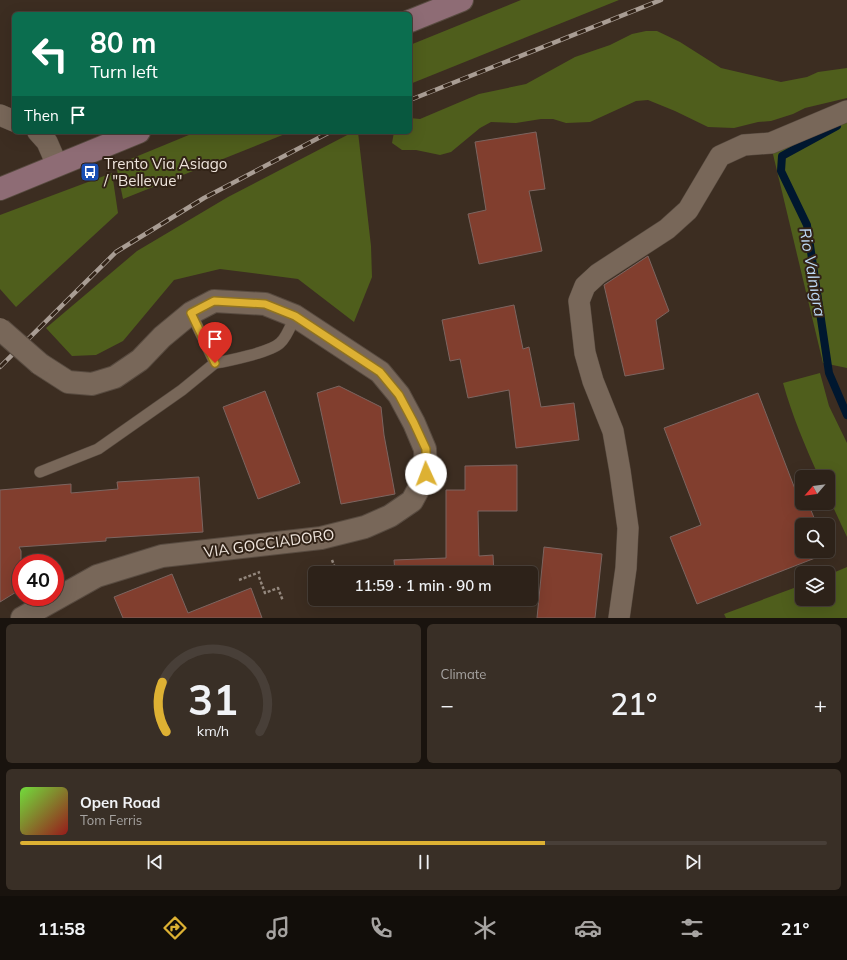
<!DOCTYPE html>
<html lang="en">
<head>
<meta charset="utf-8">
<style>
	body { margin:0; font-family:Mulish,sans-serif; background:#392f26; color:#f1f3f6; height:100vh; display:flex; flex-direction:column; font-size:15px; white-space:nowrap }
	* { box-sizing:border-box; margin:0 }
	p { font-size:13px; color:#a7a4a2 }
	.icon { flex:none; width:22px; height:22px; fill:none; stroke:currentColor; stroke-width:2; stroke-linecap:round; stroke-linejoin:round }
	.map { position:relative; height:618px; overflow:hidden }
	.drawer { display:flex; flex-direction:column; gap:6px; padding:6px; background:#19130e; flex:1 }
	.drawer>* { flex:none }
	.guide { position:absolute; left:12px; top:12px; width:400px; height:122px; border-radius:6px; box-shadow:0 4px 16px #0002,0 0 0 1px #483f38; background:#0b6e4f; color:#fff; overflow:hidden }
	.needle { width:26px; rotate:242deg }
	.controls { position:absolute; left:795px; top:470px; display:grid; gap:8px }
	.controls a { display:grid; place-items:center; width:40px; height:40px; border-radius:6px; background:#2d2219; box-shadow:0 4px 16px #0002,0 0 0 1px #483f38; font-size:20px }
	.speed { position:absolute; left:12px; top:554px; display:flex; gap:8px; font-size:20px; font-weight:700; text-align:center }
	.speed>* { display:grid; place-content:center; width:52px; height:52px; border-radius:50%; background:#2d2219; box-shadow:0 4px 16px #0002,0 0 0 1px #483f38; line-height:1 }
	.speed .limit { border:6px solid #d22; background:#fff; color:#111 }
	.pin { position:absolute; display:grid; place-items:center; width:34px; height:34px; color:#fff; margin:-41px -17px; border-radius:50% 50% 50% 0; rotate:-45deg; box-shadow:0 0 4px #0007 }
	.pin .icon { rotate:45deg }
	.me { position:absolute; width:44px; margin:-22px; rotate:358deg; stroke-linejoin:round; filter:drop-shadow(0 0 3px #0008) }
	.turn { display:flex; align-items:center; gap:14px; height:84px; padding:0 12px; font-size:18px }
	.turn .icon { width:52px; height:52px; stroke-width:2.5 }
	.turn b { display:block; font-size:28px; line-height:34px }
	.then { display:flex; align-items:center; height:38px; padding:0 12px; background:#0003; gap:8px; font-size:15px }
	.big { font-size:30px; font-weight:600; line-height:1.1 }
	.drawer .tile { flex:1; display:flex; flex-direction:column; justify-content:center; gap:6px; min-width:0; padding:0 14px; border-radius:6px; background:#392f26 }
	.drawer .dial { align-items:center; gap:0 }
	.dial svg { height:104px; overflow:visible; fill:none; stroke:#483f38; stroke-width:7; stroke-linecap:round; text-anchor:middle }
	.dial text { fill:#f1f3f6; stroke:none }
	.song { display:flex; align-items:center; gap:12px }
	.cover { width:48px; height:48px; border-radius:6px; background:linear-gradient(135deg,hsl(100 70% 55%),hsl(0 70% 35%)) }
	.played { height:4px; border-radius:2px; background:linear-gradient(90deg,#ddb133 65%,#483f38 65%) }
	.keys { display:flex; justify-content:space-around; direction:ltr }
	.heat { display:flex; justify-content:space-between; align-items:center; font-size:22px; direction:ltr }
	.drawer .tiles { flex:1; display:grid; gap:6px; grid-template-columns:1fr 1fr }
	.tile:last-child { grid-column:span 2 }
	.trip { position:absolute; left:308px; top:566px; width:230px; height:40px; border-radius:6px; background:#2d2219; box-shadow:0 4px 16px #0002,0 0 0 1px #483f38; font-weight:600; line-height:40px; text-align:center }
	.tab-bar { display:flex; height:64px; justify-content:space-around; align-items:center; background:#120e0a; color:#a7a4a2 }
	.tab-bar .icon { width:28px; height:28px }
	.tab-bar .current { color:#ddb133 }
	.tab-bar b { font-size:18px; color:#f1f3f6 }
	.map>svg:first-child { display:block }
	.green { fill:#4f5e1c }
	.lines { fill:none; stroke-linecap:round; stroke-linejoin:round }
	.stream { stroke:#00172f; stroke-width:8 }
	.building { fill:#813e2e; stroke:#7c6560 }
	.service-casing { stroke:#584b40; stroke-width:12 }
	.minor-casing { stroke:#584b40; stroke-width:22 }
	.tertiary-casing { stroke:#584b40; stroke-width:24 }
	.secondary-casing { stroke:#584b40; stroke-width:24 }
	.path { stroke:#94887e; stroke-width:2.5; stroke-dasharray:3 2; stroke-linecap:butt }
	.service { stroke:#786759; stroke-width:11 }
	.minor { stroke:#786759; stroke-width:21 }
	.tertiary { stroke:#786759; stroke-width:22 }
	.secondary { stroke:#8e6c75; stroke-width:22 }
	.rail-casing { stroke:#a99d94; stroke-width:4.5 }
	.rail { stroke:#322317; stroke-width:3; stroke-dasharray:9; stroke-linecap:butt }
	.tertiary-bridge-casing { stroke:#584b40; stroke-width:24; stroke-linecap:butt }
	.tertiary-bridge { stroke:#786759; stroke-width:22 }
	.route-casing { stroke:#907321; stroke-width:10 }
	.route { stroke:#ddb133; stroke-width:7 }
	.labels { text-anchor:middle; dominant-baseline:central; stroke-width:4; stroke-linejoin:round; paint-order:stroke }
	.poi-label { font-size:15px; fill:#efe5dd; stroke:#322317; text-anchor:start }
	.street-label { font-size:15px; fill:#efe5dd; stroke:#322317 }
	.water-label { font-size:16px; font-style:italic; fill:#bedaf7; stroke:#322317 }
</style>
</head>
<body>
<div class="map">
<svg width="847" height="618" viewBox="0 0 847 618">
	<rect width="100%" height="100%" fill="#3c2d21"/>
	<g class="green">
		<path d="M521 0H619L410 84V45Z"/>
		<path d="M646 31H657L680 42 721 68 781 82 807 77 818 72 847 68V98L805 108 793 114 771 121 758 122 734 128 708 127 675 111 648 100 636 101 590 122 566 123 553 119H541L516 123 491 122 480 128 451 152 440 155 416 150H402L392 143 394 132H410V118L420 119 479 94 526 84 575 57 610 45 632 34Z"/>
		<path d="M847 115V368L823 363 772 150Z"/>
		<path d="M196 132H290L123 199 116 165Z"/>
		<path d="M353 132H358L371 246 372 277 354 322 298 279 220 269 174 280 123 341 96 355 72 356 46 328 137 251 228 197Z"/>
		<path d="M112 173 118 213 16 307 0 289V215Z"/>
		<path d="M820 373 829 406 847 443V537L828 496V477H819C805 446 792 415 783 383Z"/>
		<path d="M847 567V618H726L724 614 802 585V599H828V575Z"/>
	</g>
	<g class="lines">
		<path class="stream" d="M837 126 782 156 781 171 807 225 829 373 847 415"/>
	</g>
	<g class="building">
		<path d="M536 132 545 189 529 191 542 251 479 264 468 214 486 210 475 142Z"/>
		<path d="M648 256 669 311 656 320 664 369 625 376 604 285Z"/>
		<path d="M514 305 523 349 529 347 541 407 574 403 579 440 516 448 509 390 468 398 460 359 450 361 442 320Z"/>
		<path d="M339 386 381 407 384 435 395 494 341 504 317 393Z"/>
		<path d="M265 391 300 483 258 499 223 407Z"/>
		<path d="M758 393 795 489 802 486V503H808L817 525H802V551H827L828 553 697 604 670 537 701 525 664 428Z"/>
		<path d="M517 465V511H478L479 556 493 555 494 573H395L394 560 446 558V490H465V466Z"/>
		<path d="M199 477 203 532 106 538V541L19 547 21 551V589L0 602V490L71 484V493L118 489 117 482Z"/>
		<path d="M544 547 602 554 595 618H537Z"/>
		<path d="M172 574 188 613 251 588 262 618H123L114 597Z"/>
	</g>
	<g class="lines">
		<defs>
			<g id="service">
				<path d="M215 363C228 361 271 352 280 343 287 337 291 325 295 316"/>
				<path d="M40 472 98 449 182 390 215 363 191 313"/>
			</g>
			<g id="minor">
				<path d="M0 115 14 121"/>
				<path d="M38 132 47 142 57 165"/>
				<path d="M619 618 626 568 628 528 620 471 613 431 593 381 585 353 579 301 585 286 598 274 667 229 688 210 720 156 744 145 771 143 847 111"/>
			</g>
			<path id="tertiary" d="M22 618 97 576 162 556 321 538 365 527 390 516 412 501 426 475 425 449 414 423 399 395 380 372 295 316 265 304 214 301 191 313 162 337 140 360 115 377 92 384 68 382 40 364"/>
			<g id="secondary">
				<path d="M410 21 462 0"/>
				<path d="M0 189 139 132"/>
			</g>
		</defs>
		<use href="#service" class="service-casing"/>
		<use href="#minor" class="minor-casing"/>
		<use href="#tertiary" class="tertiary-casing"/>
		<use href="#secondary" class="secondary-casing"/>
		<g class="path">
			<path d="M332 560 337 573"/>
			<path d="M259 577 265 593 278 588 283 601"/>
			<path d="M239 580 260 572"/>
		</g>
		<use href="#service" class="service"/>
		<use href="#minor" class="minor"/>
		<use href="#tertiary" class="tertiary"/>
		<use href="#secondary" class="secondary"/>
		<defs>
			<g id="rail">
				<path d="M410 100 661 0"/>
				<path d="M0 367 116 252 204 198 330 132"/>
			</g>
		</defs>
		<use href="#rail" class="rail-casing"/>
		<use href="#rail" class="rail"/>
		<defs>
			<path id="tertiary-bridge" d="M0 329 40 364"/>
		</defs>
		<use href="#tertiary-bridge" class="tertiary-bridge-casing"/>
		<use href="#tertiary-bridge" class="tertiary-bridge"/>
	</g>
	<g class="lines">
		<defs>
			<path id="route" d="M215 363 191 313 214 301 265 304 295 316 380 372 399 395 414 423 426 449V474"/>
		</defs>
		<use href="#route" class="route-casing"/>
		<use href="#route" class="route"/>
	</g>
	<defs>
		<symbol id="bus-square" viewBox="-11 -11 22 22"><rect x="-9" y="-9" width="18" height="18" rx="4" fill="#1a4fb4" stroke="#322317"/><path d="M-5-6H5V4H4V6H2V4H-2V6H-4V4H-5ZM-3.5-4V0h7V-4ZM-3.5 1.2v1.5H-2V1.2ZM2 1.2v1.5H3.5V1.2Z" fill="#fff"/></symbol>
	</defs>
	<g fill-rule="evenodd">
		<use href="#bus-square" x="79" y="161" width="22" height="22"/>
	</g>
	<g class="labels">
		<g class="poi-label">
			<text x="104" y="163">Trento Via Asiago<tspan x="104" dy="17">/ "Bellevue"</tspan></text>
		</g>
		<g class="street-label">
			<text transform="translate(269 543) rotate(-8)">VIA GOCCIADORO</text>
		</g>
		<g class="water-label">
			<text transform="translate(813 272) rotate(80)">Rio Valnigra</text>
		</g>
	</g>
</svg>
<div class="controls">
<a><svg class="needle" viewBox="-14 -14 28 28"><path d="M0-13l5 13h-10z" fill="#e53935"/><path d="M0 13l5-13h-10z" fill="#a7a4a2"/></svg></a>
<a><svg class="icon" aria-label="search" viewBox="0 0 24 24"><circle cx="10" cy="10" r="6"/><path d="M15 15l6 6"/></svg></a>
<a><svg class="icon" aria-label="layers" viewBox="0 0 24 24"><path d="M12 4l9 5-9 5-9-5zM3 14l9 5 9-5"/></svg></a>
</div>
<div class="speed"><div class="limit">40</div></div>
<div class="pin" style="left:215px;top:363px;background:#d93025"><svg class="icon" aria-label="arrive" viewBox="0 0 24 24"><path d="M6 21V4h12l-3 4 3 4H6"/></svg></div>
<svg class="me" style="left:426px;top:474px" viewBox="-20 -20 40 40"><circle r="19" fill="#fff"/><path d="M0-13L10 11 0 6-10 11z" fill="#ddb133"/></svg>
<div class="trip">11:59 · 1 min · 90 m</div>
<div class="guide">
<div class="turn"><svg class="icon" aria-label="left" viewBox="0 0 24 24"><path d="M17 20v-9H6M10 6l-5 5 5 5"/></svg><div><b>80 m</b>Turn left</div></div>
<div class="then">Then<svg class="icon" aria-label="arrive" viewBox="0 0 24 24"><path d="M6 21V4h12l-3 4 3 4H6"/></svg></div>
</div>
</div>
<section class="drawer">
<div class="tiles">
<div class="tile dial"><svg viewBox="0 0 100 80">
<path d="M14 69A42 42 0 1 1 86 69"/>
<path d="M14 69A42 42 0 0 1 11 31" stroke="#ddb133"/>
<text x="50" y="56" font-size="32" font-weight="700">31</text>
<text x="50" y="72" font-size="11">km/h</text>
</svg></div>
<div class="tile"><p>Climate</p>
<div class="heat"><a>−</a><b class="big">21°</b><a>+</a></div>
</div>
<div class="tile">
<div class="song"><i class="cover"></i><div><b>Open Road</b><p>Tom Ferris</p></div></div>
<div class="played"></div>
<div class="keys"><svg class="icon" aria-label="previous" viewBox="0 0 24 24"><path d="M18 5L8 12l10 7zM5 5v14"/></svg><svg class="icon" aria-label="pause" viewBox="0 0 24 24"><path d="M8 5v14M16 5v14"/></svg><svg class="icon" aria-label="next" viewBox="0 0 24 24"><path d="M6 5l10 7-10 7zM19 5v14"/></svg></div>
</div>
</div>
</section>
<nav class="tab-bar">
<b>11:58</b>
<svg class="icon current" aria-label="directions" viewBox="0 0 24 24"><path d="M12 3l9 9-9 9-9-9zM9 14v-3h6M13 9l2 2-2 2"/></svg>
<svg class="icon" aria-label="music" viewBox="0 0 24 24"><path d="M9 18V5l10-2v13"/><circle cx="6" cy="18" r="3"/><circle cx="16" cy="16" r="3"/></svg>
<svg class="icon" aria-label="phone" viewBox="0 0 24 24"><path d="M5 4h4l2 5-3 2q2 4 5 5l2-3 5 2v4C11 20 4 13 5 4z"/></svg>
<svg class="icon" aria-label="climate" viewBox="0 0 24 24"><path d="M12 3v18M4 7l16 10M4 17L20 7"/></svg>
<svg class="icon" aria-label="car" viewBox="0 0 24 24"><path d="M5 17H2v-5l4-1 3-4h7l3 4 3 1v5h-3M9 17h6M6 11h13"/><circle cx="7" cy="17" r="2"/><circle cx="17" cy="17" r="2"/></svg>
<svg class="icon" aria-label="filters" viewBox="0 0 24 24"><path d="M4 7h16M4 17h16"/><circle cx="9" cy="7" r="2"/><circle cx="15" cy="17" r="2"/></svg>
<b>21°</b>
</nav>
</body>
</html>
